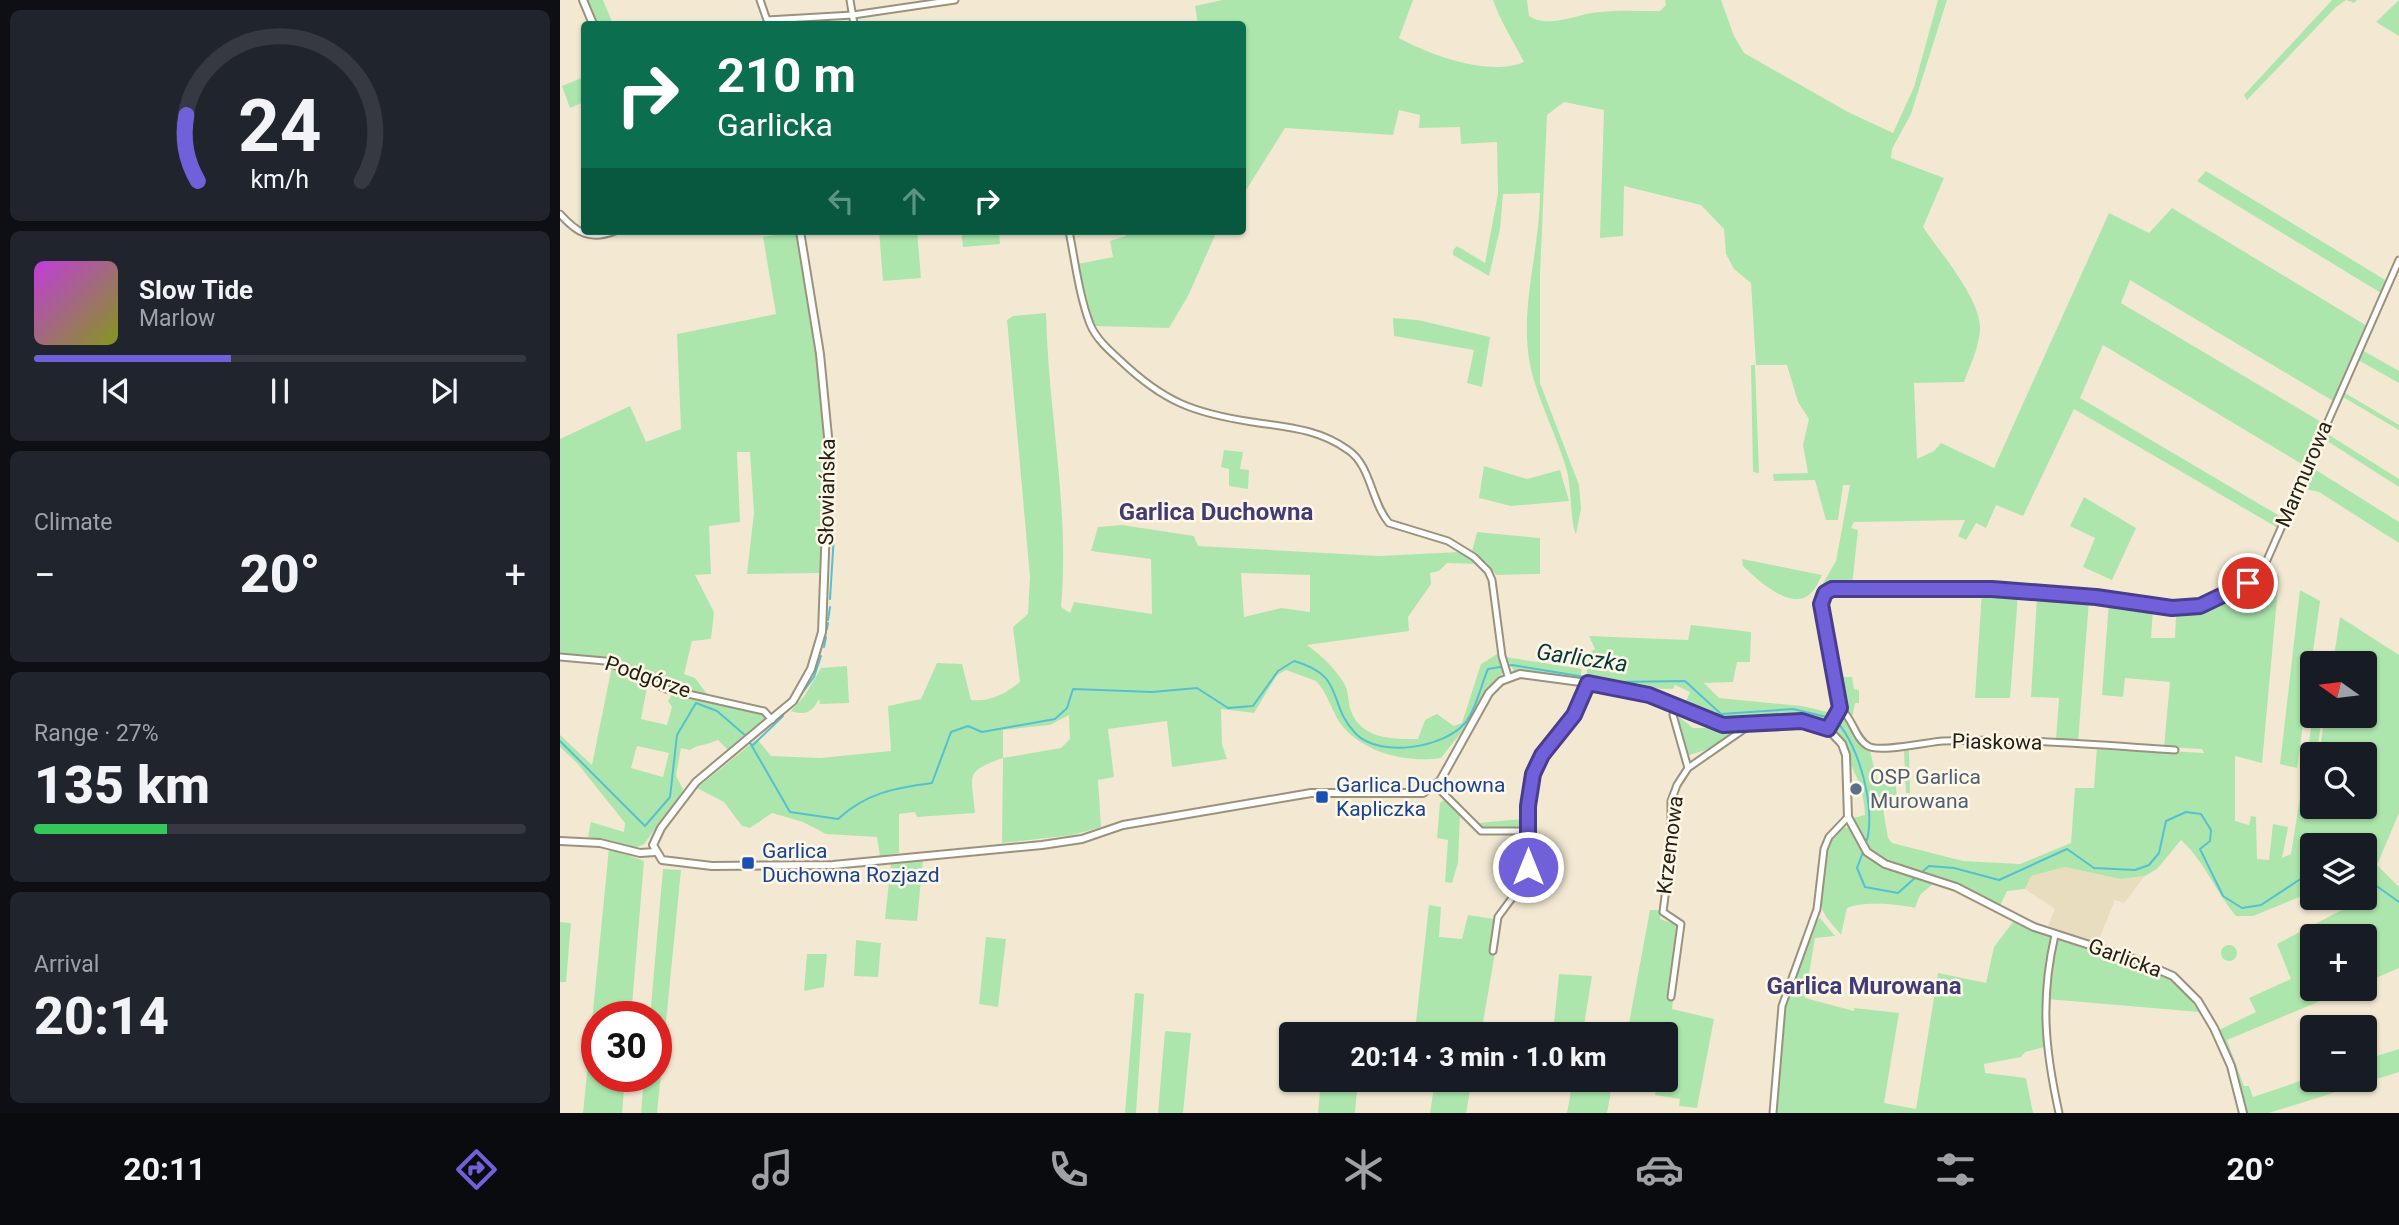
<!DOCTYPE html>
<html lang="en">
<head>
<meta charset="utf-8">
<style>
	body { margin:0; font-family:Roboto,sans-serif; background:#20242c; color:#f1f3f6; height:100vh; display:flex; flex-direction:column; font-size:26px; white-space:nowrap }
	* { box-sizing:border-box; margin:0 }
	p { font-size:23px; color:#9ea1a6 }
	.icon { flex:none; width:38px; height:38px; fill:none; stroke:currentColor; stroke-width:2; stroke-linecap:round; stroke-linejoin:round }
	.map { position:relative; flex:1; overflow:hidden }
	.side { display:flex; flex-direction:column; gap:10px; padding:10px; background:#0d0f14; width:560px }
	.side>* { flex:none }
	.top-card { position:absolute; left:21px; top:21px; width:665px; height:214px; border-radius:7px; box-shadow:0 2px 5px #0004; background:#0b6e4f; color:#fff; overflow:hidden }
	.needle { width:46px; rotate:284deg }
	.buttons { position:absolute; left:1740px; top:651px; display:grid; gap:14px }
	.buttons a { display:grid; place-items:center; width:77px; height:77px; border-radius:7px; background:#171b24; box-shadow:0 2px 5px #0004; font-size:35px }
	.speed { position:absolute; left:21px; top:1001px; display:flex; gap:14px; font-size:35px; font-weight:700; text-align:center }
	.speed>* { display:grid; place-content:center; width:91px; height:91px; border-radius:50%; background:#171b24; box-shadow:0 2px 5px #0004; line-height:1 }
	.speed .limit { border:10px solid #d22; background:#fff; color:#111 }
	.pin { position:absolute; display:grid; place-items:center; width:60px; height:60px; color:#fff; margin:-30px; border:4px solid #fff; border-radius:50%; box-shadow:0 2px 7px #0007 }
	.me { position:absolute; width:77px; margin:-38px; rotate:0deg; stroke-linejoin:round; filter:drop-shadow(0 0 5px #0008) }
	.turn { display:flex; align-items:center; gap:24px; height:147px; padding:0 21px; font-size:32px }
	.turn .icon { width:91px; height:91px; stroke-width:2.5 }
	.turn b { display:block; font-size:49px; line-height:60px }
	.lanes { display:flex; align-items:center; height:66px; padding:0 21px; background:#0003; justify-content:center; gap:35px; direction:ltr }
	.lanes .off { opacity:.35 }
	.big { font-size:52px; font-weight:800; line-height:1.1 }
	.side .tile { flex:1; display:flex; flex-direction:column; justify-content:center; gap:10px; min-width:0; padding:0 24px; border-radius:10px; background:#20242c }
	.side .dial { align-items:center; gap:0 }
	.dial svg { height:182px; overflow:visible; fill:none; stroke:#363941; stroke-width:7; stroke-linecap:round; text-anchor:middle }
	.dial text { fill:#f1f3f6; stroke:none }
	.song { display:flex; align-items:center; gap:21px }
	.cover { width:84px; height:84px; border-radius:10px; background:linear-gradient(135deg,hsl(290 70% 55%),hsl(70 70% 35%)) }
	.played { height:7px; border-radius:4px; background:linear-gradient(90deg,#7060da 40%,#363941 40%) }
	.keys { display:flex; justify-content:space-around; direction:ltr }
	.heat { display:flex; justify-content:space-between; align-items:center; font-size:38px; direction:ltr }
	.charge { height:10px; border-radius:5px; background:linear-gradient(90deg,#34c759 27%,#363941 0) }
	.trip { position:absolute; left:719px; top:1022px; width:399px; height:70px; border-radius:7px; background:#171b24; box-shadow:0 2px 5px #0004; font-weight:800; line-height:70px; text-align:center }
	.dock { display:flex; height:112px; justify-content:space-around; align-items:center; background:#090b0e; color:#9ea1a6 }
	.dock .icon { width:49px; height:49px }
	.dock .selected { color:#7060da }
	.dock b { font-size:32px; color:#f1f3f6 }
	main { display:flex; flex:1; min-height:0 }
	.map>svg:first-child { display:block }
	.built { fill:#e9ddbf }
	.green { fill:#ade6ad; fill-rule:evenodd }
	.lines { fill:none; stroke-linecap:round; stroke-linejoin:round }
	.stream { stroke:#53c1d1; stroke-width:2 }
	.minor-casing { stroke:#9b927d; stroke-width:9 }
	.tertiary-casing { stroke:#9b927d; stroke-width:10 }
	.minor { stroke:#fff; stroke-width:5 }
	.tertiary { stroke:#fff; stroke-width:6 }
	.route-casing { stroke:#493e8e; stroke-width:18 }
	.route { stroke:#7060da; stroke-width:12 }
	.service-dot { fill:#5c6f8a; stroke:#fef7e5; stroke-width:2.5 }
	.transit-dot { fill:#1a4fb4; stroke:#fef7e5; stroke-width:2.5 }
	.labels { text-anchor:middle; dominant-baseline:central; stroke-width:5; stroke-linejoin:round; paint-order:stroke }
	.street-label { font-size:21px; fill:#242118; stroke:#fef7e5 }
	.service-label { font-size:21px; fill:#4e5e75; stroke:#fef7e5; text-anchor:start }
	.transit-label { font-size:21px; fill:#164399; stroke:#fef7e5; text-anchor:start }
	.water-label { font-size:23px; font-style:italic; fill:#00373e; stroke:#fef7e5 }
	.quarter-label { font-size:24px; font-weight:bold; fill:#413c78; stroke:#fef7e5 }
</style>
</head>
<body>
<main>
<section class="side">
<div class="tile dial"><svg viewBox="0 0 100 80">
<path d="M14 69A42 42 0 1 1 86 69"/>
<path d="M14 69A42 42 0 0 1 9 40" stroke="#7060da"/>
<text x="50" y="56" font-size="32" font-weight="700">24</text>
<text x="50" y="72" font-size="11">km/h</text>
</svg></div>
<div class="tile">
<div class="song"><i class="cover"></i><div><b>Slow Tide</b><p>Marlow</p></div></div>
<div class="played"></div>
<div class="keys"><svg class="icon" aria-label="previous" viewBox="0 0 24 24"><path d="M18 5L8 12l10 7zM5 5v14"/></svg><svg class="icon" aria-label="pause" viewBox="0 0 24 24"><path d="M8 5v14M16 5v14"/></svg><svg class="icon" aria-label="next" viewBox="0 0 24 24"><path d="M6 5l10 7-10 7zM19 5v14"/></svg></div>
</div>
<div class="tile"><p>Climate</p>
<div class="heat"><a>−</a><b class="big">20°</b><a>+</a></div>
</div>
<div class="tile"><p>Range · 27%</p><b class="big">135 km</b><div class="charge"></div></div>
<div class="tile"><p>Arrival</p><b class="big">20:14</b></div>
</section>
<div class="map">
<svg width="1839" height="1113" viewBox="0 0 1839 1113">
	<rect width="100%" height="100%" fill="#f3e9d3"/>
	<path class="built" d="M1505 867 1560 879 1585 876 1564 903 1555 900 1537 944 1488 926 1495 909 1465 889 1471 876Z"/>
	<g class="green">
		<path d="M27 0H43L53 24H37Z"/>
		<path d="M662 0H853L839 38C870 55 930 77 964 62 953 40 941 23 933 0H967L969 16C988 29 1017 14 1039 12 1059 10 1080 11 1100 11L1106 5 1105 0H1161L1174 36 1184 53 1288 112 1333 133 1354 87 1378 0H1387L1351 114 1332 149 1331 158 1384 178 1363 227C1379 251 1422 300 1420 330 1419 348 1410 365 1404 382L1354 383 1357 459 1374 451 1381 443 1434 468 1549 213 1589 233 1612 208 1807 326 1773 401 1570 280 1561 303 1763 423 1745 466 1543 345 1520 398 1723 518 1718 528 1514 409 1463 516 1436 505 1426 528 1416 523 1406 540 1398 536 1405 520 1294 522 1291 528 1298 530 1292 586 1266 589 1260 601 1255 597 1276 561 1290 485H1283L1278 520H1266L1255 480 1214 481 1213 474 1248 473 1243 445 1249 419 1238 402 1227 365H1196L1191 283 1174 269 1166 254 1164 229 1141 205 1064 186 1063 236 1040 238 1044 110 1004 102 987 115 980 274V383L1019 485 1021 509 1016 534C1011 527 1011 486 1007 471 997 435 978 402 970 365 959 307 980 251 980 193L943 194 940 229 929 276 893 255V250L897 246 925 263 938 194 937 142 901 144 900 127 859 128 860 115 839 110 833 135 725 128 683 195 682 24H638L635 6Z"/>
		<path d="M1772 0H1797L1794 3 1786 0 1775 8 1687 100 1684 95Z"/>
		<path d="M1839 0V36L1816 22Z"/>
		<path d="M24 77V102L10 108 2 86Z"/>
		<path d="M1646 171 1827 281 1821 293 1637 181Z"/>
		<path d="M236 231 257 354 265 449 262 573 187 574 194 513 190 452H177L180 522 149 526 151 574 135 575 154 612 151 639 132 641 124 674 135 678 147 694 127 692 38 657 0 656V439L70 406 86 442 121 429 117 334 216 314 203 237Z"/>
		<path d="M319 231H357L361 278 323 281Z"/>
		<path d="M401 231H439L440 244 403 247Z"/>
		<path d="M566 231H657L628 296 609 328 534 326 518 264 553 257 550 241 566 236Z"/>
		<path d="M486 313C488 411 510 509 501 607L510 613 514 602 592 614 591 559 531 551 538 527 562 525 634 536 638 546 819 556 899 552 919 564 887 563 879 571 870 573 871 584 848 617 849 631 747 645C762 656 775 668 785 685 789 693 788 703 791 711 802 740 834 739 858 739L865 720 877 714 894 726 902 723 921 664 939 653 944 672 927 689 900 734 881 758C849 763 807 754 784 728 772 715 769 694 756 681L726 670 717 675 694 713 661 709 662 744 667 759 612 767 607 721 548 729 554 777 538 780 541 827 513 835 442 843 443 758C403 772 412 775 415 813L357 817 355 812 339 814V853L320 856 317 837 266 834 243 822 212 813 190 828 182 826 164 802 137 788 197 739 211 756 260 758 331 751 328 706 361 699 377 663 402 664 411 700C431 702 445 694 460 682L453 627 468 614 470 577 447 320 453 316ZM681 573 750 575V612L721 608 684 617ZM509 715 510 739 501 748 443 758V730L490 725Z"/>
		<path d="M833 318 858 320 930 337 922 387 907 383 914 350 834 336Z"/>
		<path d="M1802 350 1839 371V383L1798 360Z"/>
		<path d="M1191 365H1195L1199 473 1193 472Z"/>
		<path d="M1785 393 1839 425V430L1783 397Z"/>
		<path d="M1766 433 1839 479V487L1764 439Z"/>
		<path d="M664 450 683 452 680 469 689 470 688 489 669 486V469L661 467Z"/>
		<path d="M924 466 967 479 1000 470 1009 501 951 506 919 498Z"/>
		<path d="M1751 467 1839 522V543L1759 492 1741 488Z"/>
		<path d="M1524 497 1576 528 1552 580 1523 567 1535 538 1510 526Z"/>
		<path d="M917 532 980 538V574L936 575 926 562 912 552Z"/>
		<path d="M1182 559 1262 575C1259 581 1255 590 1250 594 1230 612 1196 578 1183 566Z"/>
		<path d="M1706 568 1719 576 1702 763 1675 756V821L1689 825 1691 816 1696 817 1697 859 1709 860 1713 824 1728 827 1722 858 1731 854 1753 716H1758L1761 724 1757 754H1752V807H1804V754H1759L1765 716H1804V663H1773L1780 617 1839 655V813L1817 865 1839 887V968L1804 983V936H1752V989H1789L1667 1040 1684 1086H1689L1693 1097 1752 1077V1080H1804V1060L1839 1049V1072L1709 1113H1686L1677 1078 1659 1030 1696 1012 1689 998 1731 979 1717 944 1818 891 1804 883V845H1752V892L1693 916H1676C1655 891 1645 862 1621 840L1597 869 1585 876 1560 879 1505 867 1471 876 1465 889 1447 891 1440 906 1410 889 1380 878 1360 895 1355 908C1338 904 1303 901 1287 908L1281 935C1276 928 1264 917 1262 908 1257 882 1264 848 1279 827L1297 828 1293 818 1305 815C1304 795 1300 784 1292 767 1285 754 1283 740 1274 726L1279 716 1285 719 1298 742 1310 751 1318 783 1336 786 1337 802H1322L1328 838 1332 843 1403 861 1460 864 1511 843 1515 788H1534L1537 747 1644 753 1642 749 1604 747 1610 682 1565 678 1563 697 1542 695 1549 601 1593 609 1591 638H1615L1616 615C1651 609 1683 595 1706 568Z"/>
		<path d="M1740 590 1760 601 1737 768 1720 764Z"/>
		<path d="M1422 591 1458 595 1450 698H1415Z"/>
		<path d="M1477 597 1529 600 1518 742 1496 739 1499 698 1471 697Z"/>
		<path d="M1131 625 1191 632 1190 662H1177L1173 682 1144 683 1159 698 1242 706 1272 713 1269 721 1216 717 1174 722 1147 716 1124 706 1130 692 1115 685 1113 689 1079 688 1026 680 1029 653 1035 649 1029 636 1128 640Z"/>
		<path d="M945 657 1022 669 1020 678 954 671Z"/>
		<path d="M52 666 88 682 81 719 107 725 112 707 108 701 112 694 198 712 206 718 169 751 158 740C148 745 139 744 130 750L121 748 116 776 123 789 121 795 84 844 75 848 28 837 31 822 64 832 65 823 17 763 0 747V735L32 765ZM77 746 109 753 103 777 71 768Z"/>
		<path d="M287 666 289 703 260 704 259 699C252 712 246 716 231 711L245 695 261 668Z"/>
		<path d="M1276 677H1292L1294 689 1299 690V703H1295L1292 718 1279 694Z"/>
		<path d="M1118 716 1133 728H1149L1172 733 1149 749 1126 756Z"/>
		<path d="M1349 750 1350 793H1346L1344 751Z"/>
		<path d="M887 798 900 814 898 863 892 883 885 882 888 840 877 838 880 803Z"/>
		<path d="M963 819 965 829H921L917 823Z"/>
		<path d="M49 848 84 861 71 1017H37V1076H65L62 1113H23Z"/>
		<path d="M363 860 357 921 325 919 331 863Z"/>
		<path d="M103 869 121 870 97 1113H81L84 1076H96V1017H90Z"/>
		<path d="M869 905 881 907 879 937 902 939 908 915 934 919 931 951 935 953 921 1034H888L889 1027 870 1024 868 1033 855 1031Z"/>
		<path d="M1090 910H1100V919L1118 925 1119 930 1107 999 1113 1001 1112 1009 1154 1019 1137 1108 1119 1106 1120 1099 1095 1095 1099 1080H1106V1034H993L999 974 1032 976 1024 1025 1067 1034Z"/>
		<path d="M1260 918 1275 936 1255 938 1245 998 1294 1011V1008L1339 1013 1324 1103 1356 1109 1378 973 1426 983 1434 947 1453 922 1492 938 1482 998 1484 1047 1465 1052 1461 1057 1424 1064 1425 1073 1466 1078 1473 1113H1214L1226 1000 1253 926Z"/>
		<path d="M0 922 11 923 6 982H0Z"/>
		<path d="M426 937 446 939 438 1007 419 1004Z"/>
		<path d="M1496 939 1606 976 1623 989 1639 1012 1487 999Z"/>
		<path d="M296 940 321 943 318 977 294 976Z"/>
		<circle cx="1669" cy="953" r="8"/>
		<path d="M247 954H267L264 987 244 991Z"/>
		<path d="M575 993 584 994 576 1113H565Z"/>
		<path d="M605 1031 631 1033 623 1113H598Z"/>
		<path d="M761 1080H798L795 1113H758Z"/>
		<path d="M879 1080H912L906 1113H870L874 1087Z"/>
		<path d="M1013 1080H1053L1047 1113H1007Z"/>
	</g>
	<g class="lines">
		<g class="stream">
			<path d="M270 599 274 535"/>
			<path d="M268 620 270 607"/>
			<path d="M267 629 268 623"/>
			<path d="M264 647 266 637"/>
			<path d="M231 708 254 677 261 656"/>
			<path d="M1276 721C1299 744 1317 811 1306 843"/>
			<path d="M0 741 85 826 110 797 117 735 136 703 157 711 186 736"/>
			<path d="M189 741 230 812 278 819C306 793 335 788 372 783L391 732 408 726 422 732 495 719 507 708 513 689 592 692 637 688 668 708 693 706 718 671 734 661C787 676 766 703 796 734 820 758 884 748 905 723 916 710 921 685 928 669L952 665 1056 682 1125 681 1161 714 1233 709 1271 718"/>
			<path d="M192 746 223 716"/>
			<path d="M1303 852 1297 868 1305 887 1338 893 1356 877"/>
			<path d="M1361 873 1369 866 1394 868 1439 880 1507 849 1534 868 1575 870 1589 865 1599 853 1606 821 1626 812 1641 814 1651 830 1650 841 1640 849 1663 896 1682 908 1701 905 1742 878 1752 879"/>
			<path d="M1804 877 1839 902"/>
		</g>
		<defs>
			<g id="minor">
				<path d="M200 0 207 20 293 15 395 0"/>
				<path d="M290 0 294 24"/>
				<path d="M0 214C17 233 30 241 55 231"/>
				<path d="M509 231C515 261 519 295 530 324 536 339 550 351 561 361 604 402 634 413 692 422 727 427 759 429 788 450 811 465 811 502 829 523L888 541 914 557 928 571 932 580 942 656 948 676"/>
				<path d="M0 657 45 661 106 689 204 711 212 720"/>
				<path d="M1116 706 1113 715 1128 768"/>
				<path d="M1280 708C1293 718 1295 739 1308 746 1319 753 1367 742 1383 741 1460 738 1538 745 1615 750"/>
				<path d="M1268 729 1280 708 1261 605 1265 593 1272 589 1432 588 1536 597 1612 608 1640 605 1688 583 1707 560 1839 260"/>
				<path d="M876 786 921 831H968"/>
				<path d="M1495 935C1480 1000 1485 1049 1499 1113"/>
				<path d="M933 951 938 917 958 890 968 867V806L973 773 982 755 1008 724 1028 683"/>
				<path d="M1111 997 1121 924 1103 912 1111 849V801L1117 785 1128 768 1190 725"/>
				<path d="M1213 1113 1222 1006 1257 909 1264 849 1269 837 1288 817"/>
			</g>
			<g id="tertiary">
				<path d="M23 0 33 24"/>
				<path d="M240 231 260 354 269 447 262 632 251 669 233 701 136 782 101 828 93 845 102 860 152 866 273 865 482 845 522 839 563 825 751 793H863L880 781 929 693 941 681 960 674 1028 683 1089 695 1163 725 1242 721 1268 729 1282 744 1286 755 1288 817 1307 852 1325 864 1396 887 1474 927 1576 960 1613 976 1638 1001 1654 1028 1671 1066 1683 1113"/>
				<path d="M0 841 40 843 80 853 95 852"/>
			</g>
		</defs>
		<use href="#minor" class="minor-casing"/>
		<use href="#tertiary" class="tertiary-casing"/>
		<use href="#minor" class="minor"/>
		<use href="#tertiary" class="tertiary"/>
	</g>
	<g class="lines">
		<defs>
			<path id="route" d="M968 867V806L973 774 982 755 1014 715 1028 683 1089 695 1163 725 1242 721 1268 729 1280 708 1261 604 1265 593 1272 589H1432L1536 597 1612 608 1640 606 1688 583"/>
		</defs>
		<use href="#route" class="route-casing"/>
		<use href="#route" class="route"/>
	</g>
	<circle class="service-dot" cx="1296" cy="789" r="7"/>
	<g class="transit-dot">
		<rect x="755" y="790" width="14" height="14" rx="3.5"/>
		<rect x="181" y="856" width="14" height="14" rx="3.5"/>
	</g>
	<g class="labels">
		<g class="street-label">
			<text transform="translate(1744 474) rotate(-67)">Marmurowa</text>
			<text transform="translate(267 492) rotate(-89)">Słowiańska</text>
			<text transform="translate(88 677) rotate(19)">Podgórze</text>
			<text transform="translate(1437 742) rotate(1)">Piaskowa</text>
			<text transform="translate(1110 845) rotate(-83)">Krzemowa</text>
			<text transform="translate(1565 958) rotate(20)">Garlicka</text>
		</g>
		<g class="service-label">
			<text x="1310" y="777">OSP Garlica<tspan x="1310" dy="24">Murowana</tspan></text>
		</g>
		<g class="transit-label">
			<text x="776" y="785">Garlica Duchowna<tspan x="776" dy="24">Kapliczka</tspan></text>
			<text x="202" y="851">Garlica<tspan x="202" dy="24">Duchowna Rozjazd</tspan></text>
		</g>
		<g class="water-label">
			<text transform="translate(1022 658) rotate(8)">Garliczka</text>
		</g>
		<g class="quarter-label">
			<text x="656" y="512">Garlica Duchowna</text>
			<text x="1304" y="986">Garlica Murowana</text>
		</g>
	</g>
</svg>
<div class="buttons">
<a><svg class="needle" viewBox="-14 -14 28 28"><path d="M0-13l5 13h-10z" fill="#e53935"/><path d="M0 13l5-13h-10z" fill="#9ea1a6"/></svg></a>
<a><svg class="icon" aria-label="search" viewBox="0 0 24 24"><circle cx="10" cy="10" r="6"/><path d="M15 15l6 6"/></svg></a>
<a><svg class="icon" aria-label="layers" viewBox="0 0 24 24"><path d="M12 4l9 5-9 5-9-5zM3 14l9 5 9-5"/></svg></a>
<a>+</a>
<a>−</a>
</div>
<div class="speed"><div class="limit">30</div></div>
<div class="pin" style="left:1688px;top:583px;background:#d93025"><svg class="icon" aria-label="arrive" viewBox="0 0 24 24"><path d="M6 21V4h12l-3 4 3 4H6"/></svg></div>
<svg class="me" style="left:968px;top:867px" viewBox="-20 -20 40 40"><circle r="17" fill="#7060da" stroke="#fff" stroke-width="3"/><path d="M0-11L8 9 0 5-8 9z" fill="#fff"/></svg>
<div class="trip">20:14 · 3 min · 1.0 km</div>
<div class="top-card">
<div class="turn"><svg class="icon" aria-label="right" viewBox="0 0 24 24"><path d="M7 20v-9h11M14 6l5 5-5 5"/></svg><div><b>210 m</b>Garlicka</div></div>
<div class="lanes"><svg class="icon off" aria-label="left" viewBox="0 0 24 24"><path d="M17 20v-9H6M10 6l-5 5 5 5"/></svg><svg class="icon off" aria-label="ahead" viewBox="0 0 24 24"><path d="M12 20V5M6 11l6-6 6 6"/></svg><svg class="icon" aria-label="right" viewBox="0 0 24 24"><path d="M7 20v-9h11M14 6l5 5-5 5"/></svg></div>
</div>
</div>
</main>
<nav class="dock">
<b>20:11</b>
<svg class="icon selected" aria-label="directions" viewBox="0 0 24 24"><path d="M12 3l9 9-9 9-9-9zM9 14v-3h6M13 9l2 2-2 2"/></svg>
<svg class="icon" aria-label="music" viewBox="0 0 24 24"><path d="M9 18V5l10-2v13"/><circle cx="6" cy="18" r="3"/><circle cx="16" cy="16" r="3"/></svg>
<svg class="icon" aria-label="phone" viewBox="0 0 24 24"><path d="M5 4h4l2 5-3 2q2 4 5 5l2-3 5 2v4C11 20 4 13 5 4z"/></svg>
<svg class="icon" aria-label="climate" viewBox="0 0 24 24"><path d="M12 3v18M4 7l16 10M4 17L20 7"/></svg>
<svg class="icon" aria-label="car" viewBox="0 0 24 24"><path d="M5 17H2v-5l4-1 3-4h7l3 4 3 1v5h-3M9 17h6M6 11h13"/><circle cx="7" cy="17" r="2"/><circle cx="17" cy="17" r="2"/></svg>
<svg class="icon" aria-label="filters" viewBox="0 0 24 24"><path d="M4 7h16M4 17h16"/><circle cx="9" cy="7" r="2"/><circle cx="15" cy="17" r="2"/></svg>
<b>20°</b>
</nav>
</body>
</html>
